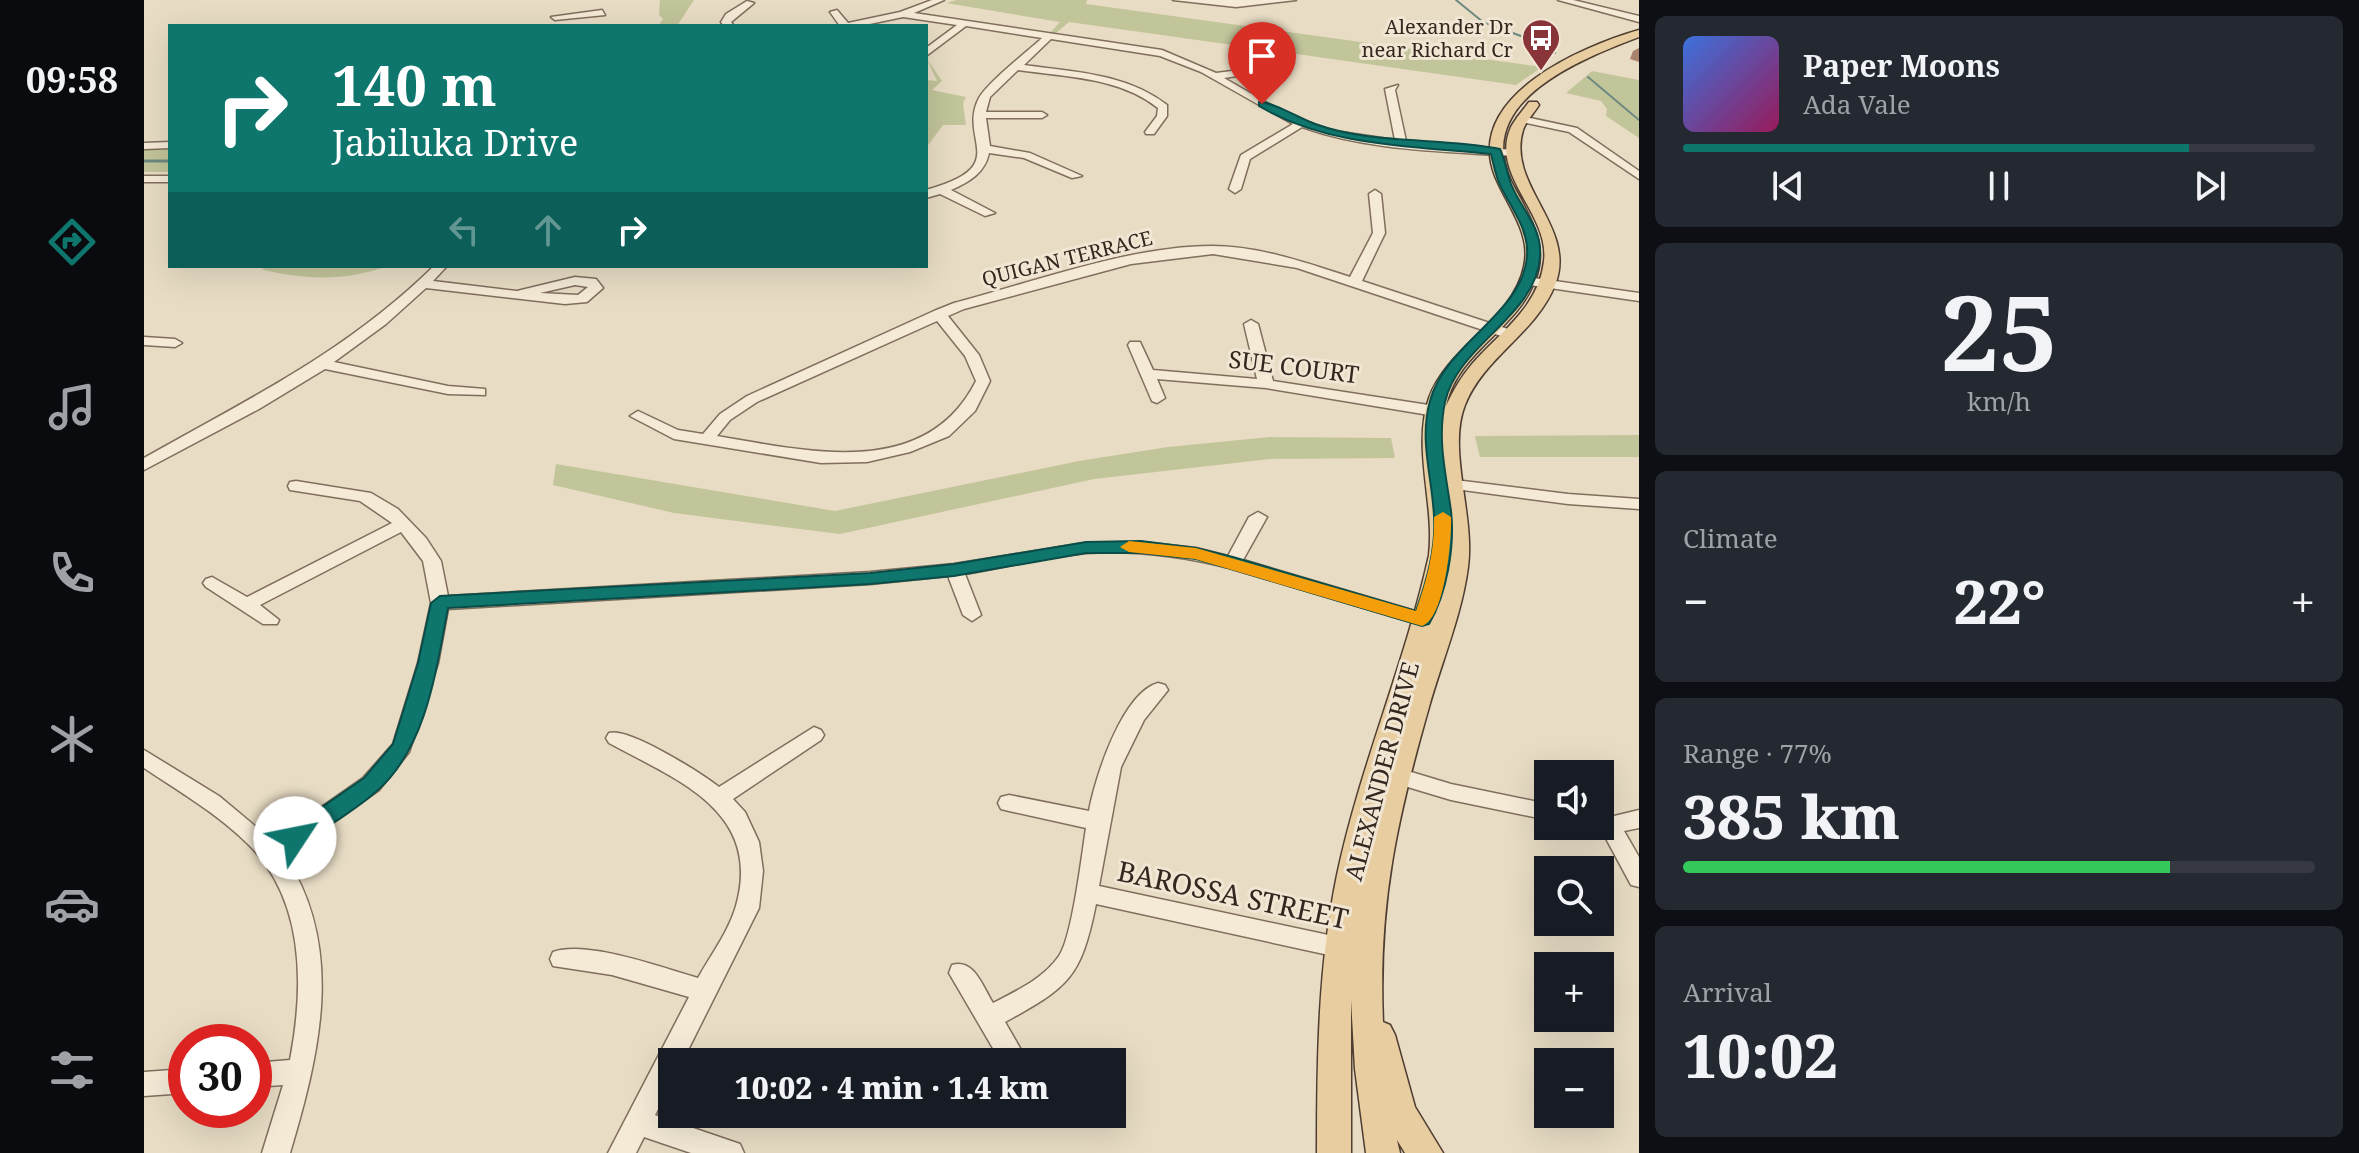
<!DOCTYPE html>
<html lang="en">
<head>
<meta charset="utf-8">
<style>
	body { margin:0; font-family:"Noto Serif",serif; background:#242831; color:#f1f3f6; height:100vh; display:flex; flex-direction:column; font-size:30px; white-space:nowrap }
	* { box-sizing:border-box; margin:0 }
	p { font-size:26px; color:#9ea1a6 }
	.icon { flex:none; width:44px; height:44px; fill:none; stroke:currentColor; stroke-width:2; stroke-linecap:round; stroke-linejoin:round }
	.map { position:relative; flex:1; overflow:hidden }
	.drawer { display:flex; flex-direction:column; gap:16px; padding:16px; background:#0d0f14; width:720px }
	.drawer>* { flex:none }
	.hud { position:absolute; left:24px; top:24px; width:760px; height:244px; border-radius:0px; box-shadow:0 8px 32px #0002; background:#0f766e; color:#fff; overflow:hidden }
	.fabs { position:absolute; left:1390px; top:760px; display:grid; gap:16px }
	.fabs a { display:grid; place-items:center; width:80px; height:80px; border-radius:0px; background:#171b24; box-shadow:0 8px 32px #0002; font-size:40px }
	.speed { position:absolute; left:24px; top:1024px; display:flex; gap:16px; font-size:40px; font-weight:700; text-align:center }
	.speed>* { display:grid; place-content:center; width:104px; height:104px; border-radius:50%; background:#171b24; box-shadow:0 8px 32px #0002; line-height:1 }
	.speed .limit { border:12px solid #d22; background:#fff; color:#111 }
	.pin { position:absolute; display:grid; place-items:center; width:68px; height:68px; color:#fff; margin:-82px -34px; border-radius:50% 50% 50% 0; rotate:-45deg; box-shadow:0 0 8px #0007 }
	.pin .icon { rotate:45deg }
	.me { position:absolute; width:88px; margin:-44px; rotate:56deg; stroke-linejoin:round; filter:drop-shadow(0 0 6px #0008) }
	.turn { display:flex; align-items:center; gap:28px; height:168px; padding:0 32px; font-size:36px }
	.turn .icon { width:104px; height:104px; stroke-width:2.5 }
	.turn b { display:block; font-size:56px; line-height:68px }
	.lanes { display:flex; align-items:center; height:76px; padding:0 32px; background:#0003; justify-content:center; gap:40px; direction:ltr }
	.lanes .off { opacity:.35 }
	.big { font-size:60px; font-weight:800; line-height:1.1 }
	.drawer .tile { flex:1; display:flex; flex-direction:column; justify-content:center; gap:12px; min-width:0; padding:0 28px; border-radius:12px; background:#242831 }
	.drawer .dial { align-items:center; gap:0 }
	.dial b { font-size:104px; line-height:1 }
	.song { display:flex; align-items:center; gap:24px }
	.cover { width:96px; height:96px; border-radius:12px; background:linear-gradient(135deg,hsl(220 70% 55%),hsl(330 70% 35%)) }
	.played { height:8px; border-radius:4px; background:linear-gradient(90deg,#0f766e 80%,#363941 80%) }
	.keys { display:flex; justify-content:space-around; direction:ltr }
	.heat { display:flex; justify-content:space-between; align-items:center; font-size:44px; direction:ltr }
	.charge { height:12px; border-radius:6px; background:linear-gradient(90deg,#34c759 77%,#363941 0) }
	.trip { position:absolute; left:514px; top:1048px; width:468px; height:80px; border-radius:0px; background:#171b24; box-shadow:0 8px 32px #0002; font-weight:800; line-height:80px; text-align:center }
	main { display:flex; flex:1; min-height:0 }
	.dock { display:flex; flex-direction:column; width:144px; justify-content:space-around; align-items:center; background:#090b0e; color:#9ea1a6 }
	.dock .icon { width:56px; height:56px }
	.dock .on { color:#0f766e }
	.dock b { font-size:36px; color:#f1f3f6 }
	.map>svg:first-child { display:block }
	.green { fill:#c2c59a }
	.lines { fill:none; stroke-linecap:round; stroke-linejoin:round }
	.stream-far1 { stroke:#6e8981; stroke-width:2 }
	.stream { stroke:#6e8981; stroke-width:3 }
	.minor-casing { stroke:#816e5d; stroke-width:3 }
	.major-casing { stroke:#4f3d31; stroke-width:3 }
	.minor { fill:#f4ead6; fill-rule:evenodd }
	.major { fill:#e7cda0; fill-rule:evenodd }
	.wall { fill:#a7826d }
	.route { fill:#0f766e; stroke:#0a4d48; stroke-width:2 }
	.slow { fill:#f59e0b }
	.labels { text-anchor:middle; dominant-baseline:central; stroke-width:6; stroke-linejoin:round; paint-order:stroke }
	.far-poi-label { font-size:20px; fill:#33271f; stroke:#f1e6d3; text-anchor:end }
	.far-street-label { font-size:20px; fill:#33271f; stroke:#f1e6d3 }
	.street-label { font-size:24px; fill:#33271f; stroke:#f1e6d3 }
	.near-street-label { font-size:28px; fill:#33271f; stroke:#f1e6d3 }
</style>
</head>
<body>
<main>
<nav class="dock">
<b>09:58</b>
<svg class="icon on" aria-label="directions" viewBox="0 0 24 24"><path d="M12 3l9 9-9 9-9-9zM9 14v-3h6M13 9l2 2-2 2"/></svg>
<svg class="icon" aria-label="music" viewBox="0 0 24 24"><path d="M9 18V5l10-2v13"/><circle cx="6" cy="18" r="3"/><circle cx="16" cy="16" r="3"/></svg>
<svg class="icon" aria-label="phone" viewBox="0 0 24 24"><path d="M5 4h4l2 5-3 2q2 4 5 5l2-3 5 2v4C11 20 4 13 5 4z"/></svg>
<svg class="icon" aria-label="climate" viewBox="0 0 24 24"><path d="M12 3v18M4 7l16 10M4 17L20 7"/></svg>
<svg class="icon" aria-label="car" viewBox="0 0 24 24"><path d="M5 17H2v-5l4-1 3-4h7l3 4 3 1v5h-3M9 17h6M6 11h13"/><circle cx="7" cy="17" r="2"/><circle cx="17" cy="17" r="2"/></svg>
<svg class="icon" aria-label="filters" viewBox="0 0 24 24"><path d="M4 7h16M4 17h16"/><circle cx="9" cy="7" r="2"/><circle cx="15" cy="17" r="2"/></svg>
</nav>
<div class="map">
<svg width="1495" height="1153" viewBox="0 0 1495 1153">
	<rect width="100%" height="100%" fill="#e8dcc4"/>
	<g class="green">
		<path d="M516 0H550L533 26H514L519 19 515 15Z"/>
		<path d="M813 0H943L942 4 1398 67 1372 85 925 22 912 33H906L916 22 802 3Z"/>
		<path d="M783 59 798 81 788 90 822 97 819 103 822 125H799L782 148V80L793 81Z"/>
		<path d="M1448 71 1495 80V138L1462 116 1463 109 1457 101 1422 93Z"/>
		<rect x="0" y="149" width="26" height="23"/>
		<path d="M115 266H244C201 281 164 280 120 270Z"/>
		<path d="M1495 435V457H1336L1331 436Z"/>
		<path d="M1126 437 1247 438 1251 458 1126 459 950 479 696 534 530 513 409 485 412 464 691 511 935 461 1024 447Z"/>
	</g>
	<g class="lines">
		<g class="stream-far1">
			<path d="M1312 0 1339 22 1393 42 1411 53"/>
			<path d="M1444 77 1495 120"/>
		</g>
		<path class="stream" d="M0 161H26"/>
		<defs>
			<g id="minor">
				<path d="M788 0H800L770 13 1018 50 1072 73 1129 66 1131 68 1126 71 1080 78 1146 116 1190 131 1251 140 1241 89 1254 85 1251 90 1262 141 1369 150 1375 153 1369 156C1299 151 1225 151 1158 127L1106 159 1097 189 1091 193 1085 189 1097 155 1149 124 1057 72 1016 56 907 39 880 65C929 72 982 73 1023 105V116L1010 134H1002L1001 132 1013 116 1014 108C975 77 922 77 874 70L846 97 842 112H898L903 115 898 118H842L846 146 886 153 938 176 928 178 880 158 845 153C841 173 825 182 807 190L851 213 841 216 796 194 782 198V190C870 166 813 140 835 98 844 82 883 52 898 38L822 26 782 56V48L813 25 759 17 716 26H696L686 12 693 10 704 23 756 12Z"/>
				<path d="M1029 0H1152L1092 7Z"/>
				<path d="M1414 0H1429L1495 16V22Z"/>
				<path d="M603 1 610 3 587 22 590 26H580L577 22 582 14Z"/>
				<path d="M458 10 461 15 411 20 407 17Z"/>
				<path d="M1377 116 1433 128 1495 171V179L1425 132 1373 121V117Z"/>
				<path d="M26 142V148L0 149V143Z"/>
				<rect x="0" y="176" width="26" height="6"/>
				<path d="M1231 190 1237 194 1241 233 1218 281 1370 331V337H1360L1153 268 1069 254 987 264 820 309 804 316 835 355 846 381 831 411 805 436 766 452 723 462 677 463 530 439 486 416 494 411 534 430 559 434 576 414 603 396 790 311 810 303C890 282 986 246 1068 246 1115 246 1163 263 1206 277L1229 233 1225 194ZM793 321 821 356 832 381C782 481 662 451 573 436L586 420 613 402Z"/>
				<path d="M290 266H303L289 281 373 291 431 277 452 279 459 288 443 302 421 304 282 288 242 324 190 362 304 386 341 389V395L304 394 181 369 115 409 0 470V458C106 398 201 353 290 266ZM431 285 444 287 434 295 396 293Z"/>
				<path d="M1383 277 1495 293V301L1378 284 1376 281Z"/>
				<path d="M1107 320 1114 324 1129 381 1291 406 1299 411 1291 416 1122 388 1013 379 1021 398 1013 403 1008 401 984 345 986 342H996L1009 370 1113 379 1100 324Z"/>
				<path d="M0 337 31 339 38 343 31 347 0 345Z"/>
				<path d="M1295 478 1424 494 1495 499V509L1424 504 1289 486 1287 483Z"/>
				<path d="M152 481 227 493 254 509 282 538 297 561 304 596 726 572 810 564 942 543 997 542 1052 548 1084 556 1105 517 1114 512 1123 517 1099 560 1298 619 1300 623 1291 629 1085 568C1038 556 991 550 943 553 902 557 861 567 821 574L837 615 828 621 819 615 804 576 726 584 304 609 294 663 265 752 235 790 141 856C202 949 175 1055 146 1153H118L139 1085 110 1087V1063L146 1060C160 987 161 901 105 845 74 814 36 792 0 768V750L75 796 129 841 219 778 249 744 274 663 287 603 279 561 257 532 116 605 135 620 133 624H119L62 587 59 583 62 579 68 577 103 597 248 523 216 501 146 490 144 486 146 482Z"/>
				<path d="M1014 683 1021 685 1024 690 1000 720 977 767 955 886 1203 939 1211 942 1215 949 1211 956 1203 959 952 904C937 978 925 987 861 1022L884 1062H857L805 973 808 965C830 958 839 987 849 1003 872 991 899 979 915 956 928 938 938 854 942 828L865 811 857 809 854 803 857 797 865 795 945 811C951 778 978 693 1014 683Z"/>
				<path d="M670 727 677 730 680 735 677 740 589 799 601 812 615 842 619 871 615 908 538 1062H528V1082L511 1115 596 1144 600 1153H547L500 1137 492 1153H464L545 997 468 975 409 966 406 959 409 952C443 940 519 968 554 978 566 956 585 931 592 906 619 811 533 780 465 743L462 738 465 733C485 727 557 773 575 787Z"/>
				<path d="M1244 765 1307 784 1404 804V820L1307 800 1237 779 1233 773 1237 767Z"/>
				<path d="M1495 810V828L1480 831 1495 857V887L1487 885 1459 833 1448 830 1446 826H1456V815L1466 817Z"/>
				<path d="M42 1069V1093L0 1096V1072Z"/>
			</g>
			<path id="major" d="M1495 30V37C1437 59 1329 101 1367 181 1384 215 1407 244 1390 283 1370 331 1313 353 1302 406 1309 391 1317 377 1328 364 1356 332 1395 307 1400 261 1406 214 1345 175 1367 127 1371 119 1379 110 1385 102H1393L1395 105C1390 113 1382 121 1379 130 1362 186 1434 227 1411 285 1392 333 1340 357 1321 405 1303 450 1331 515 1324 567 1318 614 1298 661 1285 707 1253 819 1234 904 1239 1022L1246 1025 1251 1035 1271 1107 1299 1153H1261L1253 1140 1256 1153H1222L1211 1069 1207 1000V1153H1173C1173 1060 1174 967 1193 875 1216 766 1261 664 1285 555 1291 504 1268 448 1285 398 1304 346 1368 321 1380 267 1388 233 1363 206 1351 176 1320 97 1436 47 1495 30Z"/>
		</defs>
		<use href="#minor" class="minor-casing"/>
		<use href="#major" class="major-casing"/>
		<use href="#minor" class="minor"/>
		<use href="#major" class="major"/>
	</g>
	<path class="wall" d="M1495 48V62L1486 59 1489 51Z"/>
	<path class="route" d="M1115 102C1127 101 1157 119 1171 124 1229 145 1296 137 1356 149 1361 160 1363 172 1367 184 1377 209 1398 227 1396 256 1393 316 1314 344 1301 402 1293 440 1302 474 1307 511 1311 546 1303 593 1285 624L1278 626 1084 568 1052 559 997 553H942L810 576 726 584 304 608C292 670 283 746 234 790 212 810 183 826 159 844L151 847 143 844 139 838 143 831 220 778 249 744 274 663 287 603 296 596 726 573 810 564 942 542 997 541 1052 548 1089 557 1272 611C1283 580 1292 549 1290 516 1288 476 1275 440 1286 401 1301 343 1379 314 1383 256 1385 230 1369 211 1358 189 1352 179 1350 166 1347 154 1268 146 1185 147 1115 106Z"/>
	<path class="slow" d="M1299 512 1307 517C1308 538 1301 619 1278 626L1051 559 985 552 976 547 985 541 1052 548 1272 611C1283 580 1291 550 1290 517Z"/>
	<defs>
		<symbol id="bus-pin" viewBox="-11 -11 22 30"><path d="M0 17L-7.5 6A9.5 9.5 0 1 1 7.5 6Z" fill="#883439" stroke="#f1e6d3"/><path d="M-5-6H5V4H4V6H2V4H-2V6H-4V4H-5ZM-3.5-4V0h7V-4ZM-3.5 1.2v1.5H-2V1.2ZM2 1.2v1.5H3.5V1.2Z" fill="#fff"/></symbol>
	</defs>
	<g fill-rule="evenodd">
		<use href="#bus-pin" x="1375" y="16" width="44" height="60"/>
	</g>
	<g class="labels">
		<g class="far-poi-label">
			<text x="1369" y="26">Alexander Dr<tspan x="1369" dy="23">near Richard Cr</tspan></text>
		</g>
		<g class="far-street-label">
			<text transform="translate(923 258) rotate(-14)">QUIGAN TERRACE</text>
		</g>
		<g class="street-label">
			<text transform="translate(1150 366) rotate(7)">SUE COURT</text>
			<text transform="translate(1237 771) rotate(-75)">ALEXANDER DRIVE</text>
		</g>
		<g class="near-street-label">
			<text transform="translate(1089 894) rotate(12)">BAROSSA STREET</text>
		</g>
	</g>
</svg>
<div class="fabs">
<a><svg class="icon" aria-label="sound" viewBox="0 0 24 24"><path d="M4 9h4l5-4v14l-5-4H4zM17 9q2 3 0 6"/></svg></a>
<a><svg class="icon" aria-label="search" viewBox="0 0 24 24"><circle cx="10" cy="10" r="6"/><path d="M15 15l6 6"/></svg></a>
<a>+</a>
<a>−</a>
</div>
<div class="speed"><div class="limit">30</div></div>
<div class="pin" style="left:1118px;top:104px;background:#d93025"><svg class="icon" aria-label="arrive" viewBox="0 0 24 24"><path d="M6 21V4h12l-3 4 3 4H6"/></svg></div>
<svg class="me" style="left:151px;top:838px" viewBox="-20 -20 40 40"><circle r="19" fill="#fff"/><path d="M0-13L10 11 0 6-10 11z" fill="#0f766e"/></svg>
<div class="trip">10:02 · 4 min · 1.4 km</div>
<div class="hud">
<div class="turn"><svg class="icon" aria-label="right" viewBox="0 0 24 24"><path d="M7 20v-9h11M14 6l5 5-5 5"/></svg><div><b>140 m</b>Jabiluka Drive</div></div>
<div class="lanes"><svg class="icon off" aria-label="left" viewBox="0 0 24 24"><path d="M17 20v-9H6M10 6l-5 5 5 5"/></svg><svg class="icon off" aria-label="ahead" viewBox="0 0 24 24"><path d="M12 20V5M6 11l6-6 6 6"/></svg><svg class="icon" aria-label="right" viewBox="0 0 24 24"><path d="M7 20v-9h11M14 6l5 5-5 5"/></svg></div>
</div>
</div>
<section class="drawer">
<div class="tile">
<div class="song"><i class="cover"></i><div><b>Paper Moons</b><p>Ada Vale</p></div></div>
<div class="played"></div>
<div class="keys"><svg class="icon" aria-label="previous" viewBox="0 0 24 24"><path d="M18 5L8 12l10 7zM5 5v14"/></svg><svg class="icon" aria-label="pause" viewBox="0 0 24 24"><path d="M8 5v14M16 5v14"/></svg><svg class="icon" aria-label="next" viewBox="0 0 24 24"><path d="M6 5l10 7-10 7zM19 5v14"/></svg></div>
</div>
<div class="tile dial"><b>25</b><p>km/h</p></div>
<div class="tile"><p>Climate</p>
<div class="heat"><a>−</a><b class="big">22°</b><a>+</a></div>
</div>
<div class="tile"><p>Range · 77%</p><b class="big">385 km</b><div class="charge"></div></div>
<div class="tile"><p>Arrival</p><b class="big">10:02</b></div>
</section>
</main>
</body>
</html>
